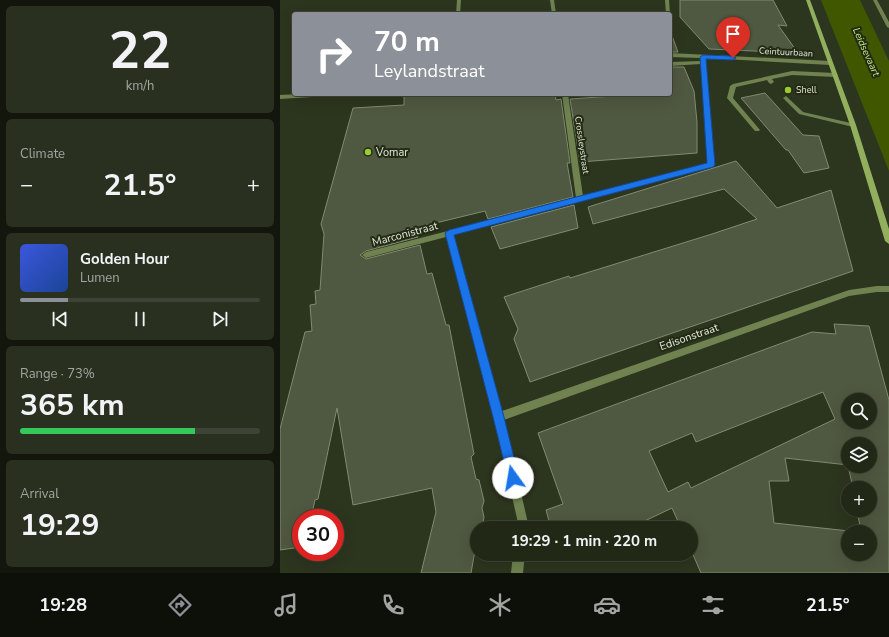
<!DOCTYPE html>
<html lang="en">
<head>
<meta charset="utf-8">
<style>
	body { margin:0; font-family:"Nunito Sans",sans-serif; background:#29301f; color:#f1f3f6; height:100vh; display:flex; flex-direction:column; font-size:15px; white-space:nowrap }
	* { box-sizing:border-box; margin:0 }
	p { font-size:13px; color:#a2a6a1 }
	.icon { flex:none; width:22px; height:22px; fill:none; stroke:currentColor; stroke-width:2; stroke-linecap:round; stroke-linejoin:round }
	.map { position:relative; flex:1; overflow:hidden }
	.side { display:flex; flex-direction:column; gap:6px; padding:6px; background:#12160c; width:280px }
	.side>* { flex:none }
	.top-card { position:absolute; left:12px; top:12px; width:380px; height:84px; border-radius:4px; box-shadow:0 4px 16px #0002,0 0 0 1px #3e4435; background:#8c9099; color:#fff; overflow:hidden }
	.buttons { position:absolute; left:561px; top:393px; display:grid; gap:8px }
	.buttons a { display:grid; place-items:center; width:36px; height:36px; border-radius:50%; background:#212816; box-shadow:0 4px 16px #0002,0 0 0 1px #3e4435; font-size:20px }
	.speed { position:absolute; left:12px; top:509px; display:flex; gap:8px; font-size:20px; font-weight:700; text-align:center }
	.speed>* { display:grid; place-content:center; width:52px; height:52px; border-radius:50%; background:#212816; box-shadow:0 4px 16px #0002,0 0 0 1px #3e4435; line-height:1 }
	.speed .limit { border:6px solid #d22; background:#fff; color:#111 }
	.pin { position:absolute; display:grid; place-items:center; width:34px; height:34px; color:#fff; margin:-41px -17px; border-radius:50% 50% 50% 0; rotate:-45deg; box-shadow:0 0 4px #0007 }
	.pin .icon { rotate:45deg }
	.me { position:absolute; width:44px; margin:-22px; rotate:347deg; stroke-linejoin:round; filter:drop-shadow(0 0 3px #0008) }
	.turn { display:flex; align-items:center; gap:14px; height:84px; padding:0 16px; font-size:18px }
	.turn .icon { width:52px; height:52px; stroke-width:2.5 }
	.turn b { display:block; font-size:28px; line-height:34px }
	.big { font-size:30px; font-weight:700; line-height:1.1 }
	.side .widget { flex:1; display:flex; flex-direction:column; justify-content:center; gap:6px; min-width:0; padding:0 14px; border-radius:6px; background:#29301f }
	.side .dial { align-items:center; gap:0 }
	.dial b { font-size:52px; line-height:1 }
	.song { display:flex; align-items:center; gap:12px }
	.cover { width:48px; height:48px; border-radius:6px; background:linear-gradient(135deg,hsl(230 70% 55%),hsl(220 70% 35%)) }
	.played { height:4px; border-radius:2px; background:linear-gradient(90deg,#8c9099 20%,#3e4435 20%) }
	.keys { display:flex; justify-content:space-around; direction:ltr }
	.heat { display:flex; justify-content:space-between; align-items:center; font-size:22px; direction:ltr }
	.charge { height:6px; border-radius:3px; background:linear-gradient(90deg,#34c759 73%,#3e4435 0) }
	.trip { position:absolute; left:190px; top:521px; width:228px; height:40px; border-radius:20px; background:#212816; box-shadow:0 4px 16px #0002,0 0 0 1px #3e4435; font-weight:700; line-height:40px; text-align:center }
	.dock { display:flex; height:64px; justify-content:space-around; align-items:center; background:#0d1009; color:#a2a6a1 }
	.dock .icon { width:28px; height:28px }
	.dock .active { color:#8c9099 }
	.dock b { font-size:18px; color:#f1f3f6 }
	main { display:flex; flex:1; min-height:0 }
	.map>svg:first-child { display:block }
	.water { fill:#405700 }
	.building { fill:#4f5840; stroke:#808b71; fill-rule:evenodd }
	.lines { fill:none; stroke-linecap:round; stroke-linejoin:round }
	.lane { fill:#6f8250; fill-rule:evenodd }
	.street { fill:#6f8250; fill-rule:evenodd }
	.secondary { fill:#92af5e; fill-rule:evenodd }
	.route { fill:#1a73e8; stroke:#114b97 }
	.poi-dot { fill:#9dca30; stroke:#222b14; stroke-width:1.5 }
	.labels { text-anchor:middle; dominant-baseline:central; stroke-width:4; stroke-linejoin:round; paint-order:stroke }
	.far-street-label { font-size:9px; fill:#e4eadc; stroke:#222b14 }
	.far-poi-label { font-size:9px; fill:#e4eadc; stroke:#222b14; text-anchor:start }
	.far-water-label { font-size:10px; font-style:italic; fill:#c8ed86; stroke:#222b14 }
	.poi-label { font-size:11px; fill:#e4eadc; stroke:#222b14; text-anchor:start }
	.street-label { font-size:11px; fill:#e4eadc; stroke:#222b14 }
</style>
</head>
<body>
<main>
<section class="side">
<div class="widget dial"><b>22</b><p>km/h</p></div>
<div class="widget"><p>Climate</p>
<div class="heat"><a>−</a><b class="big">21.5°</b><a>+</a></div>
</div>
<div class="widget">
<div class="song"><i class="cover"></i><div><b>Golden Hour</b><p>Lumen</p></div></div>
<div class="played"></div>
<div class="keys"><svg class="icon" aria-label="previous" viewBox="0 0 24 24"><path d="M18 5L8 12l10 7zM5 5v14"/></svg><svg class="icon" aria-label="pause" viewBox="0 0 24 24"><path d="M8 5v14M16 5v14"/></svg><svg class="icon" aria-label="next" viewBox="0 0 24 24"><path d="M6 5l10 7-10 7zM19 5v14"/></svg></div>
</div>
<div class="widget"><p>Range · 73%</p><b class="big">365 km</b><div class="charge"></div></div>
<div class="widget"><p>Arrival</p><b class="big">19:29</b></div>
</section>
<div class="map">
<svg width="609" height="573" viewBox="0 0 609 573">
	<rect width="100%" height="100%" fill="#2c351e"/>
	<path class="water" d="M541 0H580L609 61V171Z"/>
	<g class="building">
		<path d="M400 0H493L507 26 498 25 518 53 429 49 400 17Z"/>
		<path d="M390 33H391L398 52H390Z"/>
		<path d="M390 67H404L414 91 417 122V153L300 162 290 99 363 94H390Z"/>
		<path d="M485 93 523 135 539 136 549 168 524 173 508 150H506L461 98Z"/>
		<path d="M124 94H275L276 100 281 99 290 163H287L293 197 208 219 205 211 135 228 138 237 86 251 80 255 86 259 140 245 147 274 152 273 166 325H169L194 454 191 457 196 479 199 480 204 501 202 508 204 517 202 528H197V539L191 573H141L156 512 152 488 73 505 57 408 38 499 35 500 31 518H21V547L0 550V429L25 332 32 331 30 305 36 304 35 291 40 290 44 234 41 224 73 108 124 105Z"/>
		<path d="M456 161 497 208 551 190 573 271 250 382 234 339 238 329 224 297 258 286 289 276 290 278 432 234 477 219 444 189 313 224 308 207Z"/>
		<path d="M294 205 298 228 220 249 211 227Z"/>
		<path d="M554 324 589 326 609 400V573H421L411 550V528H401L392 508 350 528H271L266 510 283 504 258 433 532 332 556 334ZM543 392 555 419 411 488 408 482 388 492 369 451 412 433 416 442ZM568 400H590V422H568ZM568 444H590V466H568L573 488H590V510H577L581 532H590V554H568V532H579L494 523 489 481H509L505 458 568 465Z"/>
	</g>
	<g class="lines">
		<g class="lane">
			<path d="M512 71 555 73 558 75 555 77 512 75 492 79 494 82 491 84 489 83 487 80 456 87 453 98 480 130 479 131H475L447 98 450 86 453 84Z"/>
			<path d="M506 96 523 112 575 124 576 125 573 127 519 114 503 98Z"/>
		</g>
		<g class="street">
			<path d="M177 0H181L180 14H176Z"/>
			<path d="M270 0H274L276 14H272Z"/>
			<path d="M385 0H389L390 14V15L386 14Z"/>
			<path d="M593 0H597L609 22V28L607 27Z"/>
			<path d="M390 53 550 61 553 63 550 65 426 58 434 165 433 167 173 235 222 411 569 290 597 286H609V292H597L569 296 224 420 248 523V528H238V523L214 417 166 237 86 258 82 255 86 252 296 198 282 94H288L303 196 428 164 421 64 390 66V62L421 61 420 58 390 57Z"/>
			<path d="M20 94H51L48 96 0 99V95Z"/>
			<path d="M233 554H245L243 573H231Z"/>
		</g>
		<path class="secondary" d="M526 0H530L576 125 609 229V244L605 241 570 125Z"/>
	</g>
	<path class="route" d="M423 55 453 56 456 58 453 60 426 59 435 165 433 167 174 235 224 417 239 478 237 482 233 484 229 482 213 417 165 233 169 230 427 163 420 57Z"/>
	<g class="poi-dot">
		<circle cx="508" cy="90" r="4"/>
		<circle cx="88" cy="152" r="4"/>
	</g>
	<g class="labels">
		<g class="far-street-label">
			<text transform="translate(506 52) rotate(3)">Ceintuurbaan</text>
			<text transform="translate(302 145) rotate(82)">Crossleystraat</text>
		</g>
		<g class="far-poi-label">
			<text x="516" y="90">Shell</text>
		</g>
		<g class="far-water-label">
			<text transform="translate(586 52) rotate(66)">Leidsevaart</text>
		</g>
		<g class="poi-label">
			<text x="96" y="152">Vomar</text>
		</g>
		<g class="street-label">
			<text transform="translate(125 234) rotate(-15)">Marconistraat</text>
			<text transform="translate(409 337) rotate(-19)">Edisonstraat</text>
		</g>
	</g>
</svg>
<div class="buttons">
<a><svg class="icon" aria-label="search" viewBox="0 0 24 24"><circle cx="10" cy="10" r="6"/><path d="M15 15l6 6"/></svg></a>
<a><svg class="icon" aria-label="layers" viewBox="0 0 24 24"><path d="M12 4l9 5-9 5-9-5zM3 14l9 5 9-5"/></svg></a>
<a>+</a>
<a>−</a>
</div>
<div class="speed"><div class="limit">30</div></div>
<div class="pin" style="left:453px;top:58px;background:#d93025"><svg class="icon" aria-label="arrive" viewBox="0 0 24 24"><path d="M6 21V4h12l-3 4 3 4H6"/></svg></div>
<svg class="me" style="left:233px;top:478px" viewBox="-20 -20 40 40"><circle r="19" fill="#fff"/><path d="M0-13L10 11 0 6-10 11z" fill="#1a73e8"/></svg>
<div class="trip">19:29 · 1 min · 220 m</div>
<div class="top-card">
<div class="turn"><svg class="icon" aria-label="right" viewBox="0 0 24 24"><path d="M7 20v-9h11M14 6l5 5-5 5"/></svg><div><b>70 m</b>Leylandstraat</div></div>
</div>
</div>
</main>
<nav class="dock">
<b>19:28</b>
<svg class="icon active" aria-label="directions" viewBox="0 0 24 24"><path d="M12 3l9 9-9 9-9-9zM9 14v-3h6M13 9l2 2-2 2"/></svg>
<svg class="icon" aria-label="music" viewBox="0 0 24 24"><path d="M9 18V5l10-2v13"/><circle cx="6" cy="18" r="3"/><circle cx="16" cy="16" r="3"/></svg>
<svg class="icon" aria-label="phone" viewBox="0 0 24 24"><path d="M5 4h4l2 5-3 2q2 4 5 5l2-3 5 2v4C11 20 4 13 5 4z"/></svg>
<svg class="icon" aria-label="climate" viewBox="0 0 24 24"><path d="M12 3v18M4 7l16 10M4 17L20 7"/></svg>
<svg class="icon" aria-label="car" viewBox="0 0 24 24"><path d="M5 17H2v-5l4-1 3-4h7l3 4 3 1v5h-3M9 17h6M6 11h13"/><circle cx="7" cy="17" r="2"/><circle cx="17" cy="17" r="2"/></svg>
<svg class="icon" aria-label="filters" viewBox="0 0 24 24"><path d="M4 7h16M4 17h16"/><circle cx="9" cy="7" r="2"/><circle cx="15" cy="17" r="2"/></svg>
<b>21.5°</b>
</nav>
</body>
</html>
